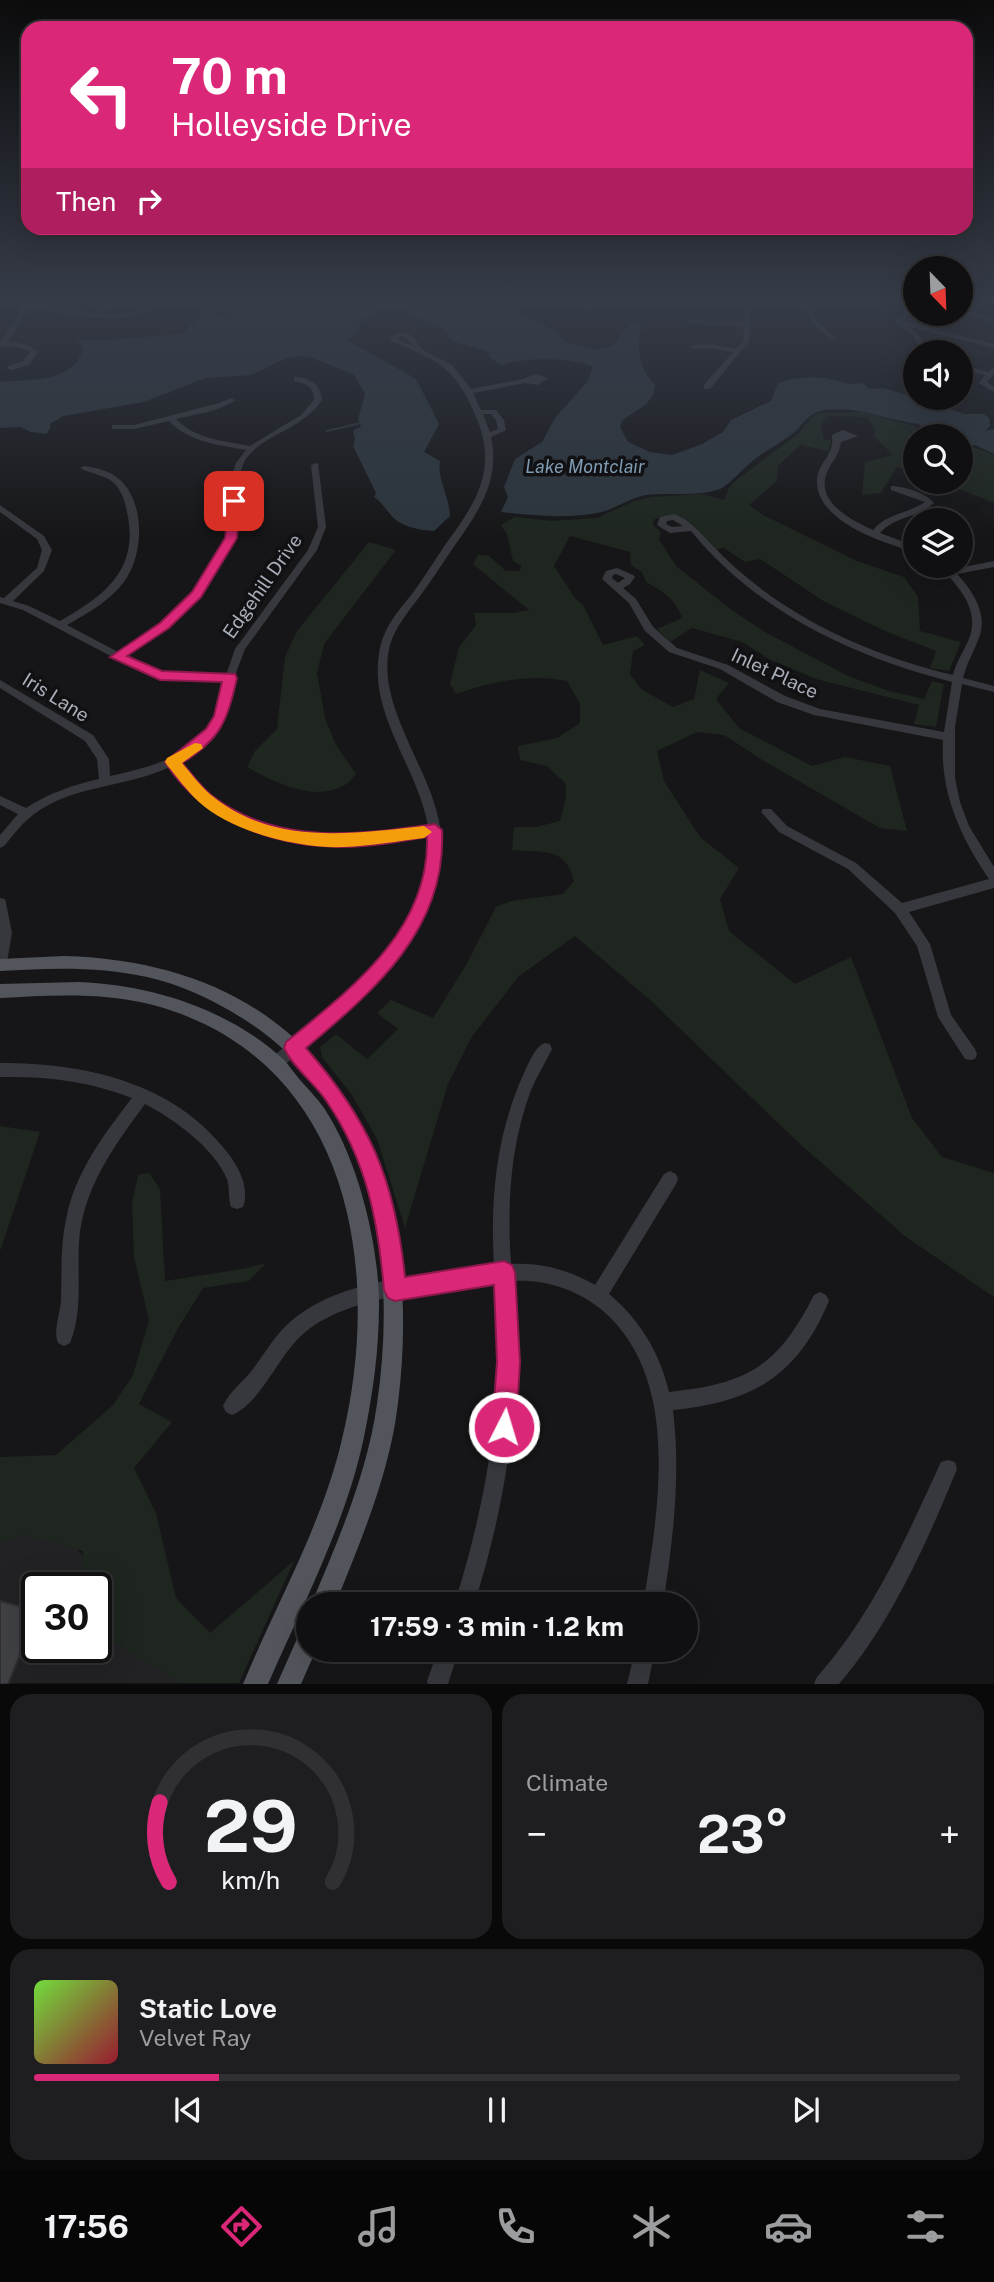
<!DOCTYPE html>
<html lang="en">
<head>
<meta charset="utf-8">
<style>
	body { margin:0; font-family:"Public Sans",sans-serif; background:#1e1e20; color:#f1f3f6; height:100vh; display:flex; flex-direction:column; font-size:26px; white-space:nowrap }
	* { box-sizing:border-box; margin:0 }
	p { font-size:23px; color:#9c9d9f }
	.icon { flex:none; width:38px; height:38px; fill:none; stroke:currentColor; stroke-width:2; stroke-linecap:round; stroke-linejoin:round }
	.map { position:relative; height:1684px; overflow:hidden }
	.sheet { display:flex; flex-direction:column; gap:10px; padding:10px; background:#09090a; flex:1 }
	.sheet>* { flex:none }
	.banner { position:absolute; left:21px; top:21px; width:952px; height:214px; border-radius:21px; box-shadow:0 7px 28px #0002,0 0 0 2px #303032; background:#db2777; color:#fff; overflow:hidden }
	.needle { width:46px; rotate:157deg }
	.controls { position:absolute; left:903px; top:256px; display:grid; gap:14px }
	.controls a { display:grid; place-items:center; width:70px; height:70px; border-radius:50%; background:#101012; box-shadow:0 7px 28px #0002,0 0 0 2px #303032; font-size:35px }
	.speed { position:absolute; left:21px; top:1572px; display:flex; gap:14px; font-size:35px; font-weight:700; text-align:center }
	.speed>* { display:grid; place-content:center; width:91px; height:91px; border-radius:50%; background:#101012; box-shadow:0 7px 28px #0002,0 0 0 2px #303032; line-height:1 }
	.speed .limit { border:4px solid #111; border-radius:10px; background:#fff; color:#111 }
	.pin { position:absolute; display:grid; place-items:center; width:60px; height:60px; color:#fff; margin:-30px; border-radius:14px; box-shadow:0 4px 10px #0006 }
	.me { position:absolute; width:77px; margin:-38px; rotate:5deg; stroke-linejoin:round; filter:drop-shadow(0 0 5px #0008) }
	.turn { display:flex; align-items:center; gap:24px; height:147px; padding:0 35px; font-size:32px }
	.turn .icon { width:91px; height:91px; stroke-width:2.5 }
	.turn b { display:block; font-size:49px; line-height:60px }
	.then { display:flex; align-items:center; height:66px; padding:0 35px; background:#0003; gap:14px; font-size:26px }
	.big { font-size:52px; font-weight:700; line-height:1.1 }
	.sheet .card { flex:1; display:flex; flex-direction:column; justify-content:center; gap:10px; min-width:0; padding:0 24px; border-radius:21px; background:#1e1e20 }
	.sheet .dial { align-items:center; gap:0 }
	.dial svg { height:182px; overflow:visible; fill:none; stroke:#303032; stroke-width:7; stroke-linecap:round; text-anchor:middle }
	.dial text { fill:#f1f3f6; stroke:none }
	.song { display:flex; align-items:center; gap:21px }
	.cover { width:84px; height:84px; border-radius:10px; background:linear-gradient(135deg,hsl(100 70% 55%),hsl(350 70% 35%)) }
	.played { height:7px; border-radius:4px; background:linear-gradient(90deg,#db2777 20%,#303032 20%) }
	.keys { display:flex; justify-content:space-around; direction:ltr }
	.heat { display:flex; justify-content:space-between; align-items:center; font-size:38px; direction:ltr }
	.sheet .tiles { flex:1; display:grid; gap:10px; grid-template-columns:1fr 1fr }
	.card:last-child { grid-column:span 2 }
	.trip { position:absolute; left:296px; top:1592px; width:402px; height:70px; border-radius:35px; background:#101012; box-shadow:0 7px 28px #0002,0 0 0 2px #303032; font-weight:700; line-height:70px; text-align:center }
	.tabs { display:flex; height:112px; justify-content:space-around; align-items:center; background:#060607; color:#9c9d9f }
	.tabs .icon { width:49px; height:49px }
	.tabs .selected { color:#db2777 }
	.tabs b { font-size:32px; color:#f1f3f6 }
	.map>svg:first-child { display:block }
	.built { fill:#222225; fill-rule:evenodd }
	.green { fill:#1e261f }
	.water { fill:#2c353c }
	.lines { fill:none; stroke-linecap:round; stroke-linejoin:round }
	.stream { stroke:#2c353c; stroke-width:2 }
	.building { fill:#404145; stroke:#303034; stroke-width:2 }
	.minor { fill:#37383d; fill-rule:evenodd }
	.major { fill:#53555c; fill-rule:evenodd }
	.route { fill:#db2777; stroke:#8e194d; stroke-width:2 }
	.slow { fill:#f59e0b }
	.labels { text-anchor:middle; dominant-baseline:central; stroke-width:7; stroke-linejoin:round; paint-order:stroke }
	.far-water-label { font-size:18px; font-style:italic; fill:#7f9bb3; stroke:#111113 }
	.street-label { font-size:19px; fill:#a8adb8; stroke:#111113 }
</style>
</head>
<body>
<div class="map">
<svg width="994" height="1684" viewBox="0 0 994 1684">
	<rect width="100%" height="100%" fill="#161618"/>
	<path class="built" d="M0 1469 205 1683H0ZM37 1587H96V1647H37Z"/>
	<g class="green">
		<path d="M194 301H240L239 307 243 308 233 316 224 318Z"/>
		<path d="M863 412 914 426 929 436H915V473L897 467 881 493 862 495 865 462 893 455 874 436 875 429 867 417 829 416 825 418 821 427 824 439 831 440 829 451 800 445 778 466 777 481 749 505 763 515 857 561 904 577 918 597 920 631 961 642 949 671 930 668 936 651 885 631 825 602 760 559 745 562 724 548 716 550C698 530 684 505 653 520V525L661 532 659 539 676 566 733 611 765 632 848 676 889 691 924 699 932 681 944 684 936 727 914 724 919 705 816 679 769 659 742 642 692 628 670 642 657 629 682 618C677 600 662 591 646 582L642 572 631 565 630 552 570 536 554 566 575 598 583 605 603 645 637 636 645 645 633 651 630 674 641 689 673 707 694 699 700 670 729 683 716 699 739 728 812 766 845 757 890 766 907 831 880 828 764 761 724 735 697 732 657 751 664 781 700 837 739 868 720 899 729 931 795 984 851 957 912 1118 942 1157 994 1173V1297L906 1237 800 1144 649 999 575 936 518 977 471 1038 448 1084 405 1228 377 1139 352 1095 322 1057 320 1047 336 1034 367 1059 398 1029 377 1013 391 1000 433 1018 466 965 496 907 511 901 563 894 574 881C566 846 542 853 512 850L514 827H536L560 821 566 797V784L547 766 520 760 518 746 557 738 580 723V704L567 681C529 673 492 682 456 694L450 684 459 647 476 625 474 613H513L529 610 473 564 478 555 489 556 506 571H519L522 566 513 561 507 534 501 525 515 517 552 521 597 518 634 501 651 497 702 494 724 500 730 486 739 478 798 434 813 416 821 413Z"/>
		<path d="M961 448H976L994 455V503L939 481H961Z"/>
		<path d="M369 542 396 550 324 644 317 673 325 718 336 745 356 774C352 778 348 784 343 786 313 802 273 782 247 767L255 751 277 729 285 657 297 631Z"/>
		<path d="M0 1126 40 1132 0 1251Z"/>
		<path d="M149 1173 160 1189 165 1281 242 1269 266 1263 249 1281 203 1288 177 1330 139 1404 172 1422 134 1468 156 1513 176 1598 210 1633 294 1561 239 1683H181L96 1632V1587H80L83 1551 23 1534 0 1544V1457L56 1455 113 1405 133 1375 149 1320 134 1257 132 1203 138 1175Z"/>
	</g>
	<path class="water" d="M240 301H499L553 330 568 343 596 349 613 346 624 329 636 322 642 325C636 347 638 367 655 385 654 405 636 409 622 421L620 427 628 442 650 452 672 455 702 444 723 432 731 420 771 401 778 383C792 378 809 376 824 378 837 380 849 386 863 383L869 389 884 388 965 414H984L989 418 990 426 985 431 994 429V454L975 445H961V436C945 436 928 439 919 424 885 420 855 404 820 411 808 414 801 427 792 434 778 445 760 453 748 465 741 471 733 480 725 486 708 498 667 492 646 495 629 498 617 508 602 512 571 519 532 516 501 512L508 497 504 487 515 459 542 442 555 418 587 382 593 367C577 357 520 357 502 365L489 357V352L452 341 444 329 418 318 401 307H379L374 314 361 321 357 333 347 340 416 379 439 424 424 452 440 461C437 479 449 495 450 516L434 531C419 530 400 527 390 514 384 507 382 503 374 497L376 493 353 446 355 439 353 430 361 427 358 419 365 394 354 375 311 357 301 356 286 358 251 375 205 378 144 402 63 416 50 424V429L46 434 31 432 21 427 0 428V382C28 379 75 384 83 348L77 340H107L182 334 200 316V308C220 310 222 328 242 309L239 307Z"/>
	<g class="lines">
		<path class="stream" d="M327 431 361 423"/>
	</g>
	<path class="building" d="M0 1601 32 1610 20 1638 26 1640 8 1684H0Z"/>
	<g class="lines">
		<g class="minor">
			<path d="M23 301 93 313 111 301H119L101 314C115 314 128 315 141 310 149 307 152 301 161 301 127 333 68 313 27 306L24 316 8 341 28 345 38 352 29 365 11 370 7 368 8 366 23 361 30 352C21 346 9 345 0 348V342L18 316Z"/>
			<path d="M568 301 587 303 603 301 587 307Z"/>
			<path d="M748 301H754L750 311 749 341 710 389H704V385L733 352 711 348 692 349 689 347C703 341 720 346 736 349L743 341 744 326 690 324 687 322 690 320 744 322V311Z"/>
			<path d="M803 301H809L818 322 836 338V340H832L813 324Z"/>
			<path d="M890 301 915 303V307L902 321 994 344V348L909 327 918 334 930 352H923L913 336 895 322 908 306Z"/>
			<path d="M985 301H994V304L961 309V305Z"/>
			<path d="M961 310 994 318V322L959 313H961Z"/>
			<path d="M398 332 411 335 423 350 452 365 471 389 523 379 535 374 548 378 538 385 525 383 473 393 481 410H496L504 420 506 430 491 437C501 481 477 514 453 548 442 564 432 580 420 596 408 612 396 626 390 645 380 684 400 722 415 757 428 784 440 812 442 842 443 863 437 885 428 904 398 974 338 1019 281 1068L276 1070 271 1068 269 1063 271 1058C337 1003 437 933 429 835 348 847 263 853 196 795 187 787 179 777 170 767 124 789 65 784 26 821 18 828 11 838 4 846L0 848V835L18 814 0 805V796L26 808C49 793 73 785 99 779L97 759 85 741 0 688V680L93 735 109 759 110 776C145 768 192 758 211 724 218 711 221 696 224 681H183L145 674 23 610 0 603V597L4 598 37 568 42 550 37 539 0 512V505L44 536 52 550 44 571 13 601 29 606 60 621C102 597 138 572 128 517 126 505 123 492 114 483 104 474 90 474 80 468L84 466C96 468 109 470 119 479 145 501 144 552 126 579 112 600 88 613 67 625L118 652 170 615 192 591 212 562 230 528 233 472 236 463 246 450C219 445 189 442 169 421L134 429H112V425H134L219 403 231 398 235 400C219 412 195 414 176 419 195 439 224 441 250 446L301 415 314 400C314 387 306 383 294 381V377C309 377 321 384 322 400 301 431 263 434 246 459 233 480 243 506 238 528 236 539 230 548 224 557 200 600 167 630 126 656L152 669 183 675H226L235 649 308 550 318 527 311 465 318 463 326 527 317 550 245 649 237 670 226 714 220 727 214 737 192 757 179 763C196 780 212 797 232 810 290 846 364 835 428 826 418 768 369 715 379 654 382 630 397 612 412 594 424 578 434 561 445 545 475 504 498 471 477 419 456 367 438 361 390 340V338ZM400 336 406 338 414 346 397 339ZM483 414H491L496 420 498 429 490 432Z"/>
			<path d="M961 365 988 372 994 367V374L987 382 994 387V392L979 383 985 375 961 369Z"/>
			<path d="M843 430 858 436 841 442C840 454 832 461 827 472 815 502 851 520 873 530 887 513 908 514 925 502L891 490V486C903 486 927 493 934 503 918 518 895 516 880 533L915 546V552C883 543 815 521 817 480 818 462 835 456 832 435Z"/>
			<path d="M674 514C693 521 701 534 715 548 727 561 741 573 755 584 812 629 883 658 953 675 956 662 964 651 969 639 981 608 957 586 939 565H949L953 569 994 561V567L957 574C972 590 987 612 980 635 975 650 967 662 963 678L994 686V692L962 684 955 727V778L960 802 969 826 994 867V888L909 912 930 944 951 1015 975 1049 977 1054 975 1059 970 1060 965 1059 938 1017 917 946 895 913 848 869 779 832 761 812 763 809H771L787 826 856 863 902 903 989 879C960 836 940 793 943 740L814 715 777 702 720 669 669 652 645 631 629 603 602 579 606 571 617 568 633 575 635 577 630 584 623 588 636 599 653 627 677 648 728 665 785 696 820 709 944 732 952 682C853 657 756 611 691 531L670 533 657 525 660 517ZM673 520 683 526 672 527 666 524 667 521ZM616 574 625 578 618 583 612 578 613 575Z"/>
			<path d="M0 898 5 899 6 903 12 933 7 962 5 966 0 968Z"/>
			<path d="M545 1043 550 1044 552 1049C545 1064 536 1077 530 1093 510 1147 507 1206 511 1264 541 1262 569 1270 595 1285L664 1174 670 1171 676 1174 678 1179 676 1184 609 1294C640 1320 660 1353 669 1392 748 1384 778 1366 814 1295L820 1292 826 1295 829 1301C797 1377 752 1402 673 1410 681 1475 673 1540 663 1605H643C658 1512 683 1379 602 1310 576 1289 545 1279 512 1281 523 1393 508 1497 474 1605H454C488 1498 505 1394 496 1282 437 1291 347 1294 302 1335 279 1355 260 1404 232 1415L226 1412 223 1406C229 1392 244 1381 253 1369 265 1353 275 1335 290 1322 341 1277 429 1275 494 1265 490 1200 496 1134 524 1073 529 1063 535 1046 545 1043Z"/>
			<path d="M0 1063C85 1063 173 1082 227 1152 239 1167 250 1188 243 1207L237 1209 231 1207C228 1198 230 1188 227 1179 214 1148 174 1119 145 1104 114 1146 83 1188 79 1242 77 1275 83 1312 70 1343L64 1346 58 1343C53 1331 60 1314 61 1301 62 1274 60 1247 66 1220 74 1174 104 1134 132 1098 89 1081 46 1076 0 1077Z"/>
			<path d="M948 1460 955 1462 957 1469C927 1542 891 1624 839 1684H814L817 1677C873 1614 906 1538 941 1462Z"/>
			<path d="M438 1650H459L448 1684H428L427 1681Z"/>
			<path d="M635 1650H655L648 1684H627Z"/>
		</g>
		<g class="major">
			<path d="M64 956C327 963 428 1163 398 1403 390 1473 361 1540 335 1605H311C338 1540 367 1475 377 1404 397 1268 377 1113 257 1028 224 1005 187 986 147 977 99 966 49 968 0 971V959Z"/>
			<path d="M79 982C152 985 228 1009 283 1059 289 1065 294 1073 300 1080 308 1089 317 1098 324 1108 358 1159 379 1244 379 1305 379 1350 373 1393 364 1437 346 1523 303 1604 268 1684H243C277 1602 322 1525 342 1439 384 1266 349 1058 153 1005 103 992 51 995 0 998V984Z"/>
			<path d="M308 1628V1650H316L301 1684H277L300 1632Z"/>
		</g>
	</g>
	<linearGradient id="sky" x2="0" y2="1"><stop stop-color="#0c0c0d"/><stop offset="0.56" stop-color="#363c48"/><stop offset="1" stop-color="#363c48" stop-opacity="0"/></linearGradient>
	<rect width="994" height="537" fill="url(#sky)"/>
	<path class="route" d="M234 498 240 501 237 538 201 597 169 628 127 656 162 671 235 674 237 678C227 721 221 739 182 763 191 773 200 786 211 795 277 846 358 835 435 824L442 830C447 929 375 990 306 1048 370 1121 395 1180 405 1277L504 1261 512 1265 515 1272 520 1362 516 1427 512 1435 504 1439 495 1435 492 1427 497 1362 494 1285 395 1301 388 1298 384 1290C378 1221 367 1161 327 1102 315 1083 293 1068 284 1048L286 1042C351 989 430 930 427 837 406 840 384 845 363 846 289 852 206 827 165 762L206 729 214 716 222 682 160 680 110 657 160 623 192 592 225 538 229 501Z"/>
	<path class="slow" d="M195 743 201 744 203 748 182 763C191 773 200 786 211 795 273 846 351 834 424 826L432 832 424 838C398 841 371 846 344 847 300 849 232 832 199 802 187 791 177 777 167 765L165 762 167 758Z"/>
	<g class="labels">
		<g class="far-water-label">
			<text x="585" y="466">Lake Montclair</text>
		</g>
		<g class="street-label">
			<text transform="translate(262 586) rotate(-55)">Edgehill Drive</text>
			<text transform="translate(775 673) rotate(25)">Inlet Place</text>
			<text transform="translate(56 697) rotate(32)">Iris Lane</text>
		</g>
	</g>
</svg>
<div class="controls">
<a><svg class="needle" viewBox="-14 -14 28 28"><path d="M0-13l5 13h-10z" fill="#e53935"/><path d="M0 13l5-13h-10z" fill="#9c9d9f"/></svg></a>
<a><svg class="icon" aria-label="sound" viewBox="0 0 24 24"><path d="M4 9h4l5-4v14l-5-4H4zM17 9q2 3 0 6"/></svg></a>
<a><svg class="icon" aria-label="search" viewBox="0 0 24 24"><circle cx="10" cy="10" r="6"/><path d="M15 15l6 6"/></svg></a>
<a><svg class="icon" aria-label="layers" viewBox="0 0 24 24"><path d="M12 4l9 5-9 5-9-5zM3 14l9 5 9-5"/></svg></a>
</div>
<div class="speed"><div class="limit">30</div></div>
<div class="pin" style="left:234px;top:501px;background:#d93025"><svg class="icon" aria-label="arrive" viewBox="0 0 24 24"><path d="M6 21V4h12l-3 4 3 4H6"/></svg></div>
<svg class="me" style="left:504px;top:1427px" viewBox="-20 -20 40 40"><circle r="17" fill="#db2777" stroke="#fff" stroke-width="3"/><path d="M0-11L8 9 0 5-8 9z" fill="#fff"/></svg>
<div class="trip">17:59 · 3 min · 1.2 km</div>
<div class="banner">
<div class="turn"><svg class="icon" aria-label="left" viewBox="0 0 24 24"><path d="M17 20v-9H6M10 6l-5 5 5 5"/></svg><div><b>70 m</b>Holleyside Drive</div></div>
<div class="then">Then<svg class="icon" aria-label="right" viewBox="0 0 24 24"><path d="M7 20v-9h11M14 6l5 5-5 5"/></svg></div>
</div>
</div>
<section class="sheet">
<div class="tiles">
<div class="card dial"><svg viewBox="0 0 100 80">
<path d="M14 69A42 42 0 1 1 86 69"/>
<path d="M14 69A42 42 0 0 1 10 34" stroke="#db2777"/>
<text x="50" y="56" font-size="32" font-weight="700">29</text>
<text x="50" y="72" font-size="11">km/h</text>
</svg></div>
<div class="card"><p>Climate</p>
<div class="heat"><a>−</a><b class="big">23°</b><a>+</a></div>
</div>
<div class="card">
<div class="song"><i class="cover"></i><div><b>Static Love</b><p>Velvet Ray</p></div></div>
<div class="played"></div>
<div class="keys"><svg class="icon" aria-label="previous" viewBox="0 0 24 24"><path d="M18 5L8 12l10 7zM5 5v14"/></svg><svg class="icon" aria-label="pause" viewBox="0 0 24 24"><path d="M8 5v14M16 5v14"/></svg><svg class="icon" aria-label="next" viewBox="0 0 24 24"><path d="M6 5l10 7-10 7zM19 5v14"/></svg></div>
</div>
</div>
</section>
<nav class="tabs">
<b>17:56</b>
<svg class="icon selected" aria-label="directions" viewBox="0 0 24 24"><path d="M12 3l9 9-9 9-9-9zM9 14v-3h6M13 9l2 2-2 2"/></svg>
<svg class="icon" aria-label="music" viewBox="0 0 24 24"><path d="M9 18V5l10-2v13"/><circle cx="6" cy="18" r="3"/><circle cx="16" cy="16" r="3"/></svg>
<svg class="icon" aria-label="phone" viewBox="0 0 24 24"><path d="M5 4h4l2 5-3 2q2 4 5 5l2-3 5 2v4C11 20 4 13 5 4z"/></svg>
<svg class="icon" aria-label="climate" viewBox="0 0 24 24"><path d="M12 3v18M4 7l16 10M4 17L20 7"/></svg>
<svg class="icon" aria-label="car" viewBox="0 0 24 24"><path d="M5 17H2v-5l4-1 3-4h7l3 4 3 1v5h-3M9 17h6M6 11h13"/><circle cx="7" cy="17" r="2"/><circle cx="17" cy="17" r="2"/></svg>
<svg class="icon" aria-label="filters" viewBox="0 0 24 24"><path d="M4 7h16M4 17h16"/><circle cx="9" cy="7" r="2"/><circle cx="15" cy="17" r="2"/></svg>
</nav>
</body>
</html>
